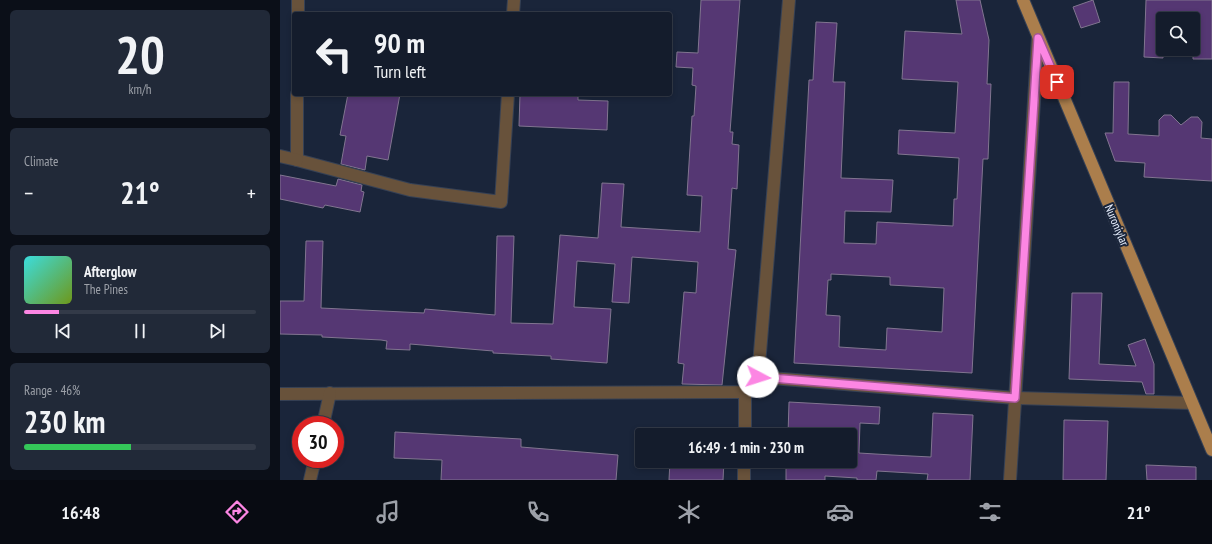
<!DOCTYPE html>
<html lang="en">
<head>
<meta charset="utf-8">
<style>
	body { margin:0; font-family:"PT Sans Narrow",sans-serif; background:#212938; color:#f1f3f6; height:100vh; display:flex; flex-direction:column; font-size:15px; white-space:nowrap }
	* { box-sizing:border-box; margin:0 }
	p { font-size:13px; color:#9da1a9 }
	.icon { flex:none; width:22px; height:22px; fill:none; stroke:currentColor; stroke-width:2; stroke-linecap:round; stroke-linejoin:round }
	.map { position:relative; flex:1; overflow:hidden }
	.side { display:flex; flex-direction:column; gap:10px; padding:10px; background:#0b0f18; width:280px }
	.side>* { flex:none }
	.top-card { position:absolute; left:12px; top:12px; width:380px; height:84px; border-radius:4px; box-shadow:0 2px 6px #0003,0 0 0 1px #333a48; background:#141c2c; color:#f1f3f6; overflow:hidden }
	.buttons { position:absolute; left:876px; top:12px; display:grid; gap:8px }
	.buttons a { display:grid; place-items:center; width:44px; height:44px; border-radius:4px; background:#141c2c; box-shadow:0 2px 6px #0003,0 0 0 1px #333a48; font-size:20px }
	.speed { position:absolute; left:12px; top:416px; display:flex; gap:8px; font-size:20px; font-weight:700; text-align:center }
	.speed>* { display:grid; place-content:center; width:52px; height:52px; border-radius:50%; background:#141c2c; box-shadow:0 2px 6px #0003,0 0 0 1px #333a48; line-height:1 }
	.speed .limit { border:6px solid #d22; background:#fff; color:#111 }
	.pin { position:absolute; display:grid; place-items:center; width:34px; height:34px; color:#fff; margin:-17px; border-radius:8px; box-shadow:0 2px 6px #0006 }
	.me { position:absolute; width:44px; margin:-22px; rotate:95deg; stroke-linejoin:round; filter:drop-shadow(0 0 3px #0008) }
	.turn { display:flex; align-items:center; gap:14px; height:84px; padding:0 16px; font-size:18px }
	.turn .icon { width:52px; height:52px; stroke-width:2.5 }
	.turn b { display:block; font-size:28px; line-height:34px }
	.big { font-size:30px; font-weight:700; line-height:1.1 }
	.side .widget { flex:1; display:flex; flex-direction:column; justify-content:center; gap:6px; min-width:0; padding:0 14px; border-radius:6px; background:#212938 }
	.side .dial { align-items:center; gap:0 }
	.dial b { font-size:52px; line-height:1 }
	.song { display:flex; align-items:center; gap:12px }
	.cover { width:48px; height:48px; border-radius:6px; background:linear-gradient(135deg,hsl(180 70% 55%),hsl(80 70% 35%)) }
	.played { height:4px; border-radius:2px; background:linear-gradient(90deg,#fc86e3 15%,#333a48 15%) }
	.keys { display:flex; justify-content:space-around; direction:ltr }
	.heat { display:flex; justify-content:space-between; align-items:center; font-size:22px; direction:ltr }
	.charge { height:6px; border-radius:3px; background:linear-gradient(90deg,#34c759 46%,#333a48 0) }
	.trip { position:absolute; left:355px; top:428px; width:222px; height:40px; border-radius:4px; background:#141c2c; box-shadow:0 2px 6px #0003,0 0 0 1px #333a48; font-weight:700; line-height:40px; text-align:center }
	.tab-bar { display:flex; height:64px; justify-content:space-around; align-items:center; background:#080b12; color:#9da1a9 }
	.tab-bar .icon { width:28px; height:28px }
	.tab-bar .active { color:#fc86e3 }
	.tab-bar b { font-size:18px; color:#f1f3f6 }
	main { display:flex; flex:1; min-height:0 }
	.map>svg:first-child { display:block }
	.building { fill:#553773; stroke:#817590; fill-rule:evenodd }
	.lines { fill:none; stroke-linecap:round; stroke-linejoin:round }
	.minor-casing { stroke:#364155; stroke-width:14 }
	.major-casing { stroke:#364155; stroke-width:14 }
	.minor { stroke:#68523b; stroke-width:12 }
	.major { stroke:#ab7e4c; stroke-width:12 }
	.route-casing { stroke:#a45794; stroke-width:10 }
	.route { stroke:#fc86e3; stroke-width:7 }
	.labels { text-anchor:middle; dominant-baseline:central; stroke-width:4; stroke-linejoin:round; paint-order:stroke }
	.street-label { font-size:12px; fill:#e5edfc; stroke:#1a253a }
</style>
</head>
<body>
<main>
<section class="side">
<div class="widget dial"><b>20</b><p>km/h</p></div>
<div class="widget"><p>Climate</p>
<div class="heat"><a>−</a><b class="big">21°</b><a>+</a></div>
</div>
<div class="widget">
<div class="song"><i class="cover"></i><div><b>Afterglow</b><p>The Pines</p></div></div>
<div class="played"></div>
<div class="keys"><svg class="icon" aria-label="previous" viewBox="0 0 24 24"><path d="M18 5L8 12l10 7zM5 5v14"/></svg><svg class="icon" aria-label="pause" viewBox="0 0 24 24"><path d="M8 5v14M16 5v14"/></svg><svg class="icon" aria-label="next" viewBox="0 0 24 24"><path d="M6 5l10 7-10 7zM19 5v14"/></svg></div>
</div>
<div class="widget"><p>Range · 46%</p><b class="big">230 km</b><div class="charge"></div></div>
</section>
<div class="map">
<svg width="932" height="480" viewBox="0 0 932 480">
	<rect width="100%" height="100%" fill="#1a253a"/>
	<g class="building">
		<path d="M421 0H460L450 132H453L452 144 459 145 457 189 452 188 448 249 456 250 442 385 402 384 404 364 398 363 404 292 416 293 418 262 352 257 349 303 332 302 335 264 297 261 294 307 331 309 327 363 271 359V356L213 353V351L130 344V350L106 349 107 341 101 340 42 337V335L0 334V301H24L26 241H43L41 308 144 313 145 309 215 315 217 236H234L231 323 273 324 280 235 318 238 322 183 344 184 341 227 420 232 422 196 407 195 412 116H414L416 86 412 85 413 68 396 67 397 52 418 53Z"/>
		<path d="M676 0H700L709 40 707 84H711L708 159H703L692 373 514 363 529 80H533L536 22 557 23 553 82H565L561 178 613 180 611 212 565 211 564 243 596 244 597 222 673 226 674 199H677L679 158 618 154 619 130 675 133 678 82 622 79 625 31 682 34ZM551 274 610 277V285L664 288 662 332 607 328 606 350 559 347 560 316 546 315 548 280H551Z"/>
		<path d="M813 0 820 22 801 28 793 7Z"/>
		<path d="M866 0H932V59H913V19H883V58L864 57Z"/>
		<path d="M834 82H849L848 134 879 136V120L884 115H891L901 125 911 117H918L922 122 921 138 932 139V181L864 177 865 163 835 161 825 133H833Z"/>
		<path d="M68 94H120L108 160 87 156 85 170 61 164 66 136 60 135Z"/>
		<path d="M240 94H298V100L328 101 327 130 239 126Z"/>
		<path d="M0 175 56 186 58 179 82 185 81 191 84 192 80 212 45 205 43 208 0 199Z"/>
		<path d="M792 293H822L819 364 856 366 848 345 865 339 874 364V394H866L862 382 789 379Z"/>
		<path d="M509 402 600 407 599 424 580 423 579 453 612 455 651 457 653 413 693 415 690 480H647L648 474 597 471 596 480H577V478L545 476V480H506V461H570V435H508Z"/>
		<path d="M784 420 828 421 826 480H783Z"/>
		<path d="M115 432 241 439V447L338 455 336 480H161L162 460 114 458Z"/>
		<path d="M390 461H444L443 480H389Z"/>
		<path d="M866 465 916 467V480H867Z"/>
	</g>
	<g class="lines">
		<defs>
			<g id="minor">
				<path d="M18 14V0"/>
				<path d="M233 14 234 0"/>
				<path d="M17 94V160L130 190 221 202 228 94"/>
				<path d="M0 156 17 160"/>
				<path d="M478 377 509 0"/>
				<path d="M0 394 465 392 478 377 735 398 912 403"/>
				<path d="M43 425 50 393"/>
				<path d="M465 435V392"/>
				<path d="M30 480 35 459"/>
				<path d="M464 480V461"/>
				<path d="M730 480 758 38"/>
			</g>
			<path id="major" d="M743 0 932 450"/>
		</defs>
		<use href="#minor" class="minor-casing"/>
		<use href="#major" class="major-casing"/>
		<use href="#minor" class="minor"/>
		<use href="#major" class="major"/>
	</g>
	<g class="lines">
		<defs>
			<path id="route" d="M478 377 735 398 758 38 777 82"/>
		</defs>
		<use href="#route" class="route-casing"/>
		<use href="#route" class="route"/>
	</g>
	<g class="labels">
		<g class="street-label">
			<text transform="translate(837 225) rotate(67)">Nuroniylar</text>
		</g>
	</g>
</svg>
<div class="buttons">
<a><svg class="icon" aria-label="search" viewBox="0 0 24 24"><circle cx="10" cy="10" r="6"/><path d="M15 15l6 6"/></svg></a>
</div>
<div class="speed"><div class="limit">30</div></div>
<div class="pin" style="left:777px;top:82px;background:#d93025"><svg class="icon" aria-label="arrive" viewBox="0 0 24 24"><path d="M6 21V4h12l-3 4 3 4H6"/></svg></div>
<svg class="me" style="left:478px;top:377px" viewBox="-20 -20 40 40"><circle r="19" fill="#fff"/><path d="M0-13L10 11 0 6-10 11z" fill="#fc86e3"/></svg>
<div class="trip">16:49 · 1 min · 230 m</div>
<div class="top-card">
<div class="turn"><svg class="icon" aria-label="left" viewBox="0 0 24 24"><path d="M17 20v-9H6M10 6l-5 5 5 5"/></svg><div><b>90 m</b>Turn left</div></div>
</div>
</div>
</main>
<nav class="tab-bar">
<b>16:48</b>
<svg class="icon active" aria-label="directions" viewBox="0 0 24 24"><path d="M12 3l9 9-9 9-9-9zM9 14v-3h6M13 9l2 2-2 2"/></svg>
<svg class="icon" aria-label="music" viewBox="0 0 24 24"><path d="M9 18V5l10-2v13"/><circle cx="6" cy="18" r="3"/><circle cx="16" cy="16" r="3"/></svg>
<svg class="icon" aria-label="phone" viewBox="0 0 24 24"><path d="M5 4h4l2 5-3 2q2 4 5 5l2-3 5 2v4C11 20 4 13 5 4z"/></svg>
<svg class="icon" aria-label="climate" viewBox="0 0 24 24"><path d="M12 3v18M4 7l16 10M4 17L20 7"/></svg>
<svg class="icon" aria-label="car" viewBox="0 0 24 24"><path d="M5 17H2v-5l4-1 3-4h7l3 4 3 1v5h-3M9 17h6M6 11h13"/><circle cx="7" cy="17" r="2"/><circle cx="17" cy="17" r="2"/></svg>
<svg class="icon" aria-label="filters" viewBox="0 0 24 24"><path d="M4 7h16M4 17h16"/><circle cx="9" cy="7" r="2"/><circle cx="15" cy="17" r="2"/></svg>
<b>21°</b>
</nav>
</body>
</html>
